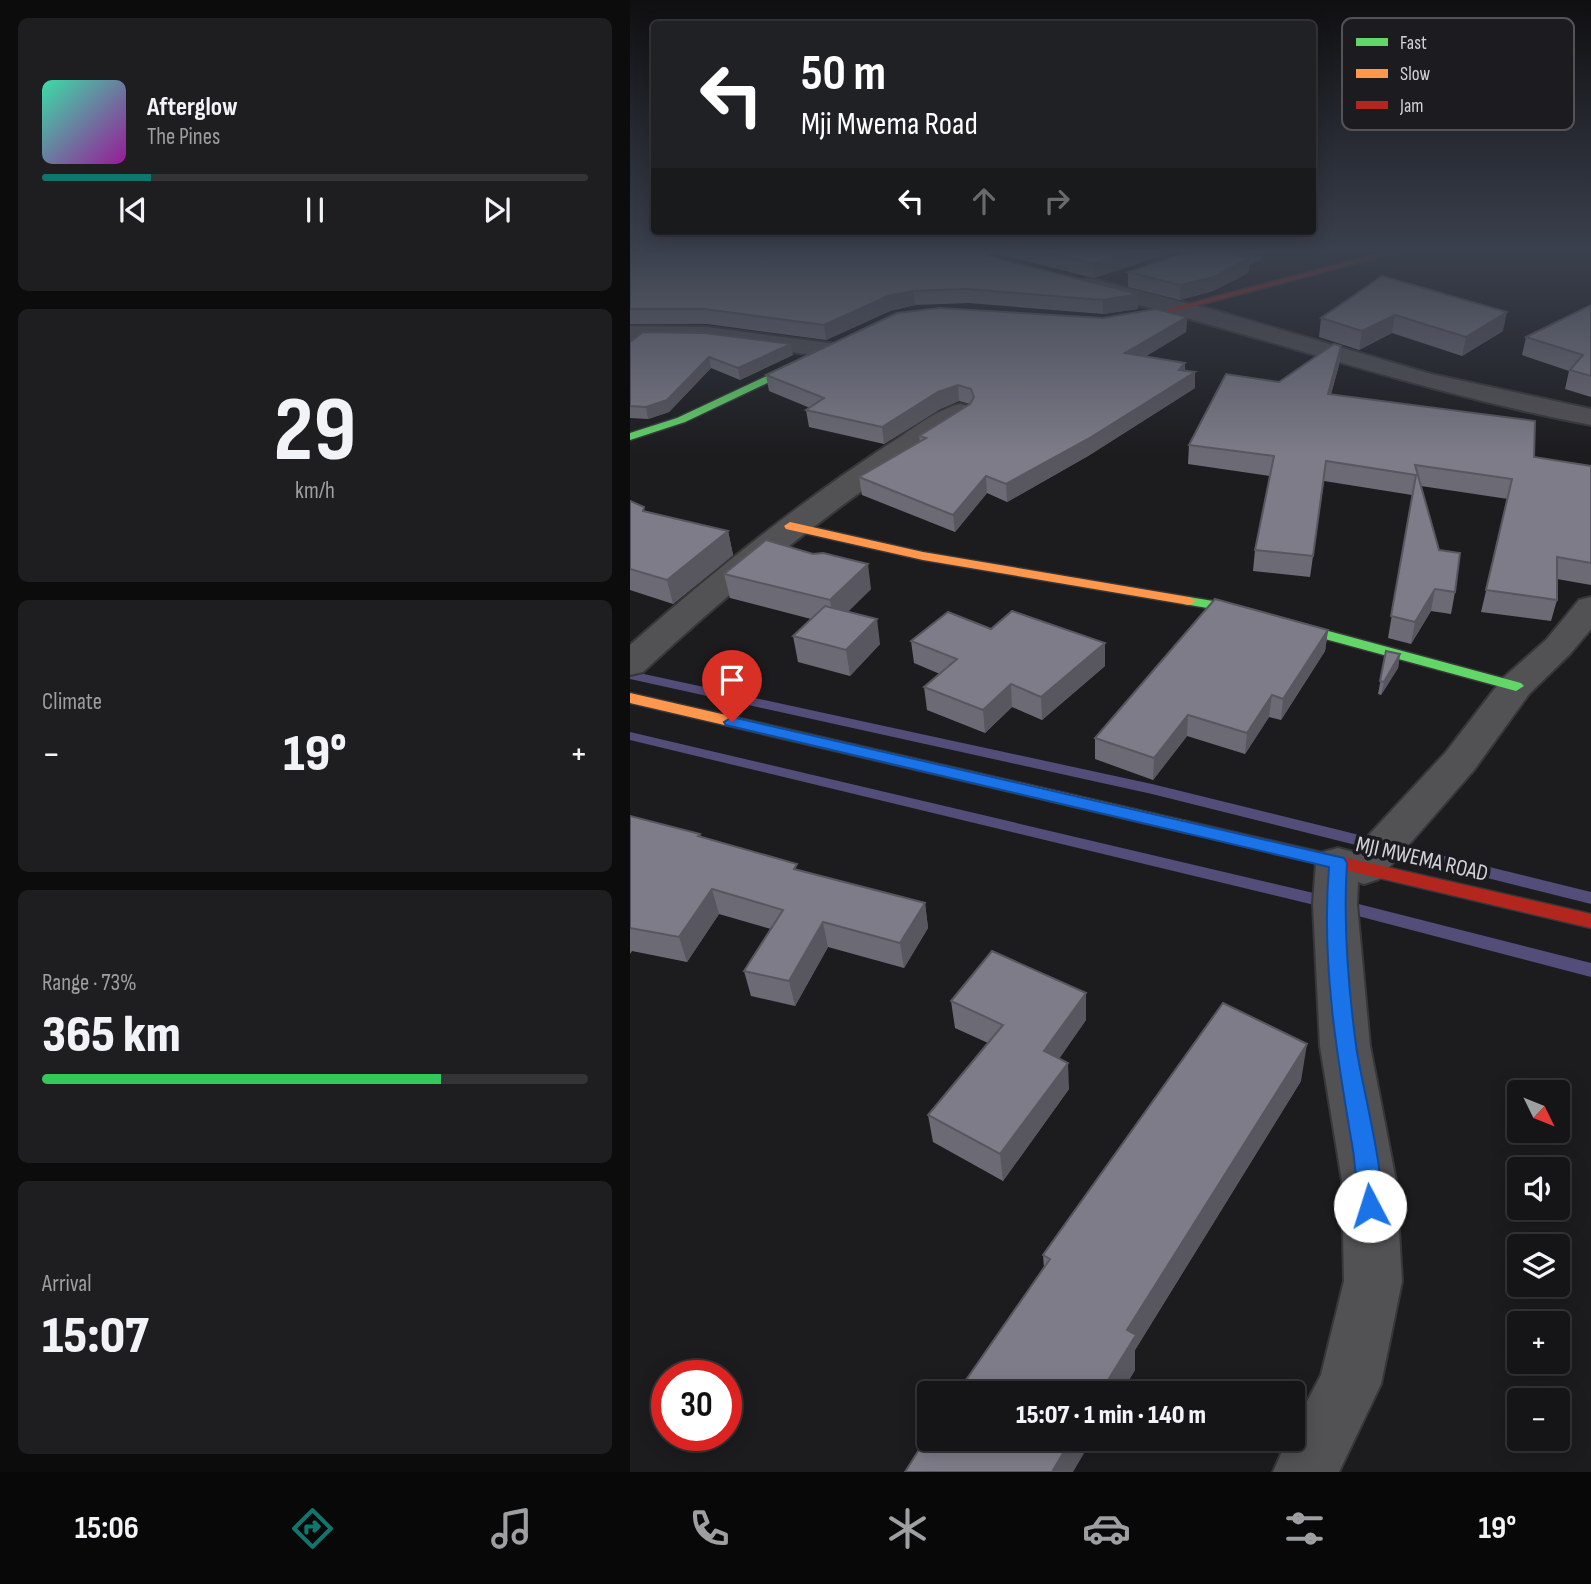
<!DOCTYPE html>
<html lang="en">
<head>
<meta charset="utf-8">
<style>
	body { margin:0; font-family:"Sofia Sans Condensed",sans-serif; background:#1e1e20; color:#f1f3f6; height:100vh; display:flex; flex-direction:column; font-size:26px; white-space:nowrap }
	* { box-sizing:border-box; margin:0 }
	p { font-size:23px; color:#9d9fa1 }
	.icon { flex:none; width:38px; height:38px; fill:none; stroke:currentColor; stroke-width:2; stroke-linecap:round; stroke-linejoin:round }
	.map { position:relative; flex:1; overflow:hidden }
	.panel { display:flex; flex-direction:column; gap:18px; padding:18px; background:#0c0c0d; width:630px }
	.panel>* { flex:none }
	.guide { position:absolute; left:21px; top:21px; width:665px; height:214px; border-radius:7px; box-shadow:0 4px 18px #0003,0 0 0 2px #343436; background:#202124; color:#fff; overflow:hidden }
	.needle { width:46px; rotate:133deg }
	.buttons { position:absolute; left:877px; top:1080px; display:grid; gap:14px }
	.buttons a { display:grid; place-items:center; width:63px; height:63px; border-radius:7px; background:#151517; box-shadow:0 4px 18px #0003,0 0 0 2px #343436; font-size:35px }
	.speed { position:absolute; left:21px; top:1360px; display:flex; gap:14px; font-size:35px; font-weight:700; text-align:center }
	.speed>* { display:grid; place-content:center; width:91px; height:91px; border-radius:50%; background:#151517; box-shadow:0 4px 18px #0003,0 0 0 2px #343436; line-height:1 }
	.speed .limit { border:10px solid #d22; background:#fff; color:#111 }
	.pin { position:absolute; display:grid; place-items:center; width:60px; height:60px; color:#fff; margin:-72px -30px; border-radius:50% 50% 50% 0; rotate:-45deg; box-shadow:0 0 7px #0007 }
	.pin .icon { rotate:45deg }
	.me { position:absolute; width:77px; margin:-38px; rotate:355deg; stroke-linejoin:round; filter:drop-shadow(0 0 5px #0008) }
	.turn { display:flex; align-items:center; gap:24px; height:147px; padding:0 35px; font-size:32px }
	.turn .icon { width:91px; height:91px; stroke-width:2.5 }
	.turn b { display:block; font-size:49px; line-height:60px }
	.lanes { display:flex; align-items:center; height:66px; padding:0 35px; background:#0003; justify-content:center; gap:35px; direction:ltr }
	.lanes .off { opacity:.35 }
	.big { font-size:52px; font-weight:800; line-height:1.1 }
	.panel .tile { flex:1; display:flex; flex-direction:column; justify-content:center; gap:10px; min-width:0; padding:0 24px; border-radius:10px; background:#1e1e20 }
	.panel .dial { align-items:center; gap:0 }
	.dial b { font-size:91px; line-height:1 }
	.song { display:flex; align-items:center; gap:21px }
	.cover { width:84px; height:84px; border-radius:10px; background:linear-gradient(135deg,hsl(160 70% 55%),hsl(300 70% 35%)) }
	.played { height:7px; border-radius:4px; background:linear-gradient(90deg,#0f766e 20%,#343436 20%) }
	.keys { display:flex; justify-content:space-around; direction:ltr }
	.heat { display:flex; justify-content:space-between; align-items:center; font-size:38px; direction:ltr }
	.charge { height:10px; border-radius:5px; background:linear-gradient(90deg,#34c759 73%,#343436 0) }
	.trip { position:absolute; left:287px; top:1381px; width:388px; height:70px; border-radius:7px; background:#151517; box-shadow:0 4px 18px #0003,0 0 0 2px #343436; font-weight:800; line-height:70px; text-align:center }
	.menu { display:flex; height:112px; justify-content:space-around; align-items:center; background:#080809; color:#9d9fa1 }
	.menu .icon { width:49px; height:49px }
	.menu .active { color:#0f766e }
	.menu b { font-size:32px; color:#f1f3f6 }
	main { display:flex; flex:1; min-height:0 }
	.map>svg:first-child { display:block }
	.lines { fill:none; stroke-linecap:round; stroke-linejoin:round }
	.stream { fill:#524d79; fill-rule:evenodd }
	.street-casing { stroke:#37373a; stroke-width:4 }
	.fast-casing { stroke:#37373a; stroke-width:3 }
	.slow-casing { stroke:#37373a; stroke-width:3 }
	.jam-casing { stroke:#37373a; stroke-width:3 }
	.street { fill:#525154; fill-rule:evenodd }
	.fast { fill:#63d668; fill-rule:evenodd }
	.slow { fill:#ff974d; fill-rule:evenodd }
	.jam { fill:#b3261e; fill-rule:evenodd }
	.wall { fill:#6c6b75 }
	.shaded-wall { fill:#58575f }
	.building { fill:#7d7c88; stroke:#58575f; stroke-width:2 }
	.route { fill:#1a73e8; stroke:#114b97; stroke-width:2 }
	.labels { text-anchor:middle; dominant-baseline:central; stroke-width:7; stroke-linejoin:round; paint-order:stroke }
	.street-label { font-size:23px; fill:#d3d3d7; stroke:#1b1b20 }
	.key { fill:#1b1b20; stroke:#525257; stroke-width:2 }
	.key-label { font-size:19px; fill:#d3d3d7 }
</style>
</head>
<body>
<main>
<section class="panel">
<div class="tile">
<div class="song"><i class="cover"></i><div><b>Afterglow</b><p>The Pines</p></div></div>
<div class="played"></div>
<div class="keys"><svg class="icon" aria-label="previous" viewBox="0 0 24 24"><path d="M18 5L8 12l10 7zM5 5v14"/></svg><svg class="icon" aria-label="pause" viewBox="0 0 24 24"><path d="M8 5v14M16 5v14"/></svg><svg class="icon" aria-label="next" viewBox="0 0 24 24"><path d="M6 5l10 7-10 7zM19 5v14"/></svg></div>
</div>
<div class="tile dial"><b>29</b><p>km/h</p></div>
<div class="tile"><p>Climate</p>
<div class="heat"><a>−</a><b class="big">19°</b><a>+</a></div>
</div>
<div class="tile"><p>Range · 73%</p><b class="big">365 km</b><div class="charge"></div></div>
<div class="tile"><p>Arrival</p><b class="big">15:07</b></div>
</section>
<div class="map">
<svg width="961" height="1472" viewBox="0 0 961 1472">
	<rect width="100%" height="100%" fill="#1c1c1f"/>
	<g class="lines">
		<g class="stream">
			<path d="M0 671 522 784 961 892V904L522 794 0 679Z"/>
			<path d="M0 732 705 898 961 963V977L705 910 0 740Z"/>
		</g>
		<defs>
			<g id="street">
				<path d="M459 278 584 310 801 374 961 409V425C788 392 622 332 451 290L448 285 451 280Z"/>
				<path d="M0 326 77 327 199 343 208 345 211 350 208 355 199 357 77 341 0 340Z"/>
				<path d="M330 404 340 406 343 412 340 418C222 492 115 577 13 672L0 675V645C81 573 166 505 256 446 279 432 304 410 330 404Z"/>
				<path d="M961 597V629L940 654 899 694 844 770 749 879 734 884 728 882 727 904 740 1046 766 1181 772 1281 751 1384 709 1472H643L658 1438H663V1428L691 1375 714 1281 712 1181 690 1046 683 904 686 863 693 852 708 848 723 852 816 752 873 678 916 640 949 600Z"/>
			</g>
			<g id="fast">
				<path d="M184 354 188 355V359L55 422 0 440V433L47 418Z"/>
				<path d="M559 597 595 603 891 683 894 686 886 691 589 610 554 604 552 601Z"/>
			</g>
			<g id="slow">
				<path d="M160 522 293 552 559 597 566 601 559 605 293 560 156 529 154 526Z"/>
				<path d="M0 693 556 821 562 823 565 827 562 831 556 833 0 703Z"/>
			</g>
			<g id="jam">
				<path d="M767 249H781L490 326 485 323Z"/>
				<path d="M556 821 961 914V928L550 831 547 827 550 823Z"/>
			</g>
		</defs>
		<use href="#street" class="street-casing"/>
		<use href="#fast" class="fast-casing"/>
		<use href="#slow" class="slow-casing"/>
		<use href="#jam" class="jam-casing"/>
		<use href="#street" class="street"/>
		<use href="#fast" class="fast"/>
		<use href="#slow" class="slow"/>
		<use href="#jam" class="jam"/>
	</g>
	<g class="wall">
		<path d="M0 249H551L464 278 368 254 359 255 358 256 508 294V309L473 314 338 303 285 305 260 311 196 340 77 324H0Z"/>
		<path d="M567 249H633L632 259 619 265 618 273 583 291 550 300 498 287V272Z"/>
		<path d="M752 276 873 331 832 356 762 333 729 350 689 337 691 318Z"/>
		<path d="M961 305V397L935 389 939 371 892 355 896 337Z"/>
		<path d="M557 317 556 332 516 356 555 363V371L565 372V388L458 456 377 502 357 493 325 532 232 495 229 477 290 441 289 436 340 404 329 401 310 409 254 444 179 427 176 410 180 408 139 391 136 375 473 318Z"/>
		<path d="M0 342 163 355 110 380 81 368 39 412 18 419 0 418Z"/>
		<path d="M711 346 709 365 701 394 904 457 961 466V585L927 579V600L921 621 851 612 878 499 791 486 809 550 825 592 821 614 801 611 781 644 758 638 782 495 694 481 680 577 623 571 625 550 640 476 558 464 559 445 649 382Z"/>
		<path d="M0 501 15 512 98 531 103 555 43 604 0 590Z"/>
		<path d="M94 574 241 589 218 611 250 644 220 676 168 662 163 636 181 619 100 598Z"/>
		<path d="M361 629 475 643V666L412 720 382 707 355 733 297 710 294 687 310 674 284 663 281 641Z"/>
		<path d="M698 630 695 651 651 720 639 717 615 754 557 736 523 780 465 759V738Z"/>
		<path d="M756 651 770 654 768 668 751 695 748 694Z"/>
		<path d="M0 816 70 834 71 837 169 870 295 903 298 928 274 968 198 947 165 1006 121 996 114 971 141 929 89 914 57 962 2 951 0 954Z"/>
		<path d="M321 1001 456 1020 429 1058 439 1089 373 1181 303 1142 298 1115 358 1043 325 1028Z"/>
		<path d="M671 1081 505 1350V1370L491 1393H327L414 1268 413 1255Z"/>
	</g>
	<g class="shaded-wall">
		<path d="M353 249H367L368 254 359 255 354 262Z"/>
		<path d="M510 249H551L464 278V264Z"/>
		<path d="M624 249H633L632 259 619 265 618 273 583 291 550 300V285Z"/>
		<path d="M283 291 285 305 260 311 196 340 194 325 258 296Z"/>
		<path d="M508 294V309L473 314V300Z"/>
		<path d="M877 312 873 331 832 356 836 337Z"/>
		<path d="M765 315 762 333 729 350 732 331Z"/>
		<path d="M557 317 556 332 495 369V353Z"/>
		<path d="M161 344 163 355 110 380 108 368Z"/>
		<path d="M711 346 709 365 696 413 698 394Z"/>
		<path d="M79 357 81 368 39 412 18 419 16 407Z"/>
		<path d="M555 363 554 379 565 372V388L458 456 377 502 376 484 549 370Z"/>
		<path d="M328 385 329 401 310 409 254 444 252 427 308 392Z"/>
		<path d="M356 476 357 493 325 532 323 515Z"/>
		<path d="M98 531 103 555 43 604 37 580Z"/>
		<path d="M238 564 241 589 205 625 200 600Z"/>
		<path d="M805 589 801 611 781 644 785 622Z"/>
		<path d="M247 619 250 644 220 676 216 650Z"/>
		<path d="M698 630 695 651 651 720 653 699Z"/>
		<path d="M475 643V666L412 720 411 697Z"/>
		<path d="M770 654 768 668 751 695 754 682Z"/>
		<path d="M381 684 382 707 355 733 353 710Z"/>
		<path d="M642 695 639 717 615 754 617 733Z"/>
		<path d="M558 715 557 736 523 780 524 758Z"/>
		<path d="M82 889 89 914 57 962 49 937Z"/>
		<path d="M295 903 298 928 274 968 270 943Z"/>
		<path d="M193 922 198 947 165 1006 159 981Z"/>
		<path d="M456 993V1020L416 1078 414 1051Z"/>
		<path d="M677 1044 671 1081 505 1350V1370L491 1393H470L497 1330Z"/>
		<path d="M438 1063 439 1089 373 1181 370 1154Z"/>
		<path d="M442 1438H463L443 1472H422Z"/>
	</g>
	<g class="building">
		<path d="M0 249H353L357 256 508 294 473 300 337 289 283 291 258 296 194 325 74 309H0Z"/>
		<path d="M401 249H510L464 264Z"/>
		<path d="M567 249H624L609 256 619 258 584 277 550 285 498 272Z"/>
		<path d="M752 276 877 312 836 337 765 315 732 331 691 318Z"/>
		<path d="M961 305V376L940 370 953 355 896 337Z"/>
		<path d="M310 308 473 318 526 309 557 317 495 353 555 363 549 370 565 372 458 439 376 484 356 476 323 515 229 477 296 438 289 436 340 404 344 397 341 389 328 385 308 392 252 427 176 410 194 398 136 375 267 313Z"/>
		<path d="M13 332 75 333 161 344 108 368 79 357 37 400 16 407 0 406V342Z"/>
		<path d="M704 344 711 346 698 394 905 421 904 457 961 466V563L927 557V600L856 590 882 479 785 465 809 550 830 553 825 592 805 589 785 622 761 616 786 475 696 461 683 556 625 550 644 456 559 445 596 374 649 382Z"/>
		<path d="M0 501 14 507 13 511 98 531 37 580 0 569Z"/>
		<path d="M136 540 183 554 193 553 238 564 200 600 94 574Z"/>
		<path d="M585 599 698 630 653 699 642 695 617 733 558 715 524 758 465 738Z"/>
		<path d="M195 606 247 619 216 650 163 636Z"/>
		<path d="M382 611 475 643 411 697 381 684 353 710 294 687 327 659 281 641 318 612 361 629Z"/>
		<path d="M756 651 770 654 754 682 750 681Z"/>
		<path d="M0 816 70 834 68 836 167 864 164 869 295 903 270 943 193 922 159 981 114 971 153 910 82 889 49 937 0 928Z"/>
		<path d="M362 951 456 993 414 1051 438 1063 370 1154 298 1115 373 1025 321 1001Z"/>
		<path d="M593 1003 677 1044 497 1330 506 1335 470 1393H327L420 1259 413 1255Z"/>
		<path d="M299 1434V1438H442L422 1472H275Z"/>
	</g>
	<linearGradient id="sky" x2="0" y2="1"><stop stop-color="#0f0f11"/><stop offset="0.55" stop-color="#3a404d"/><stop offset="1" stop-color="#3a404d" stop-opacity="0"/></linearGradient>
	<rect width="961" height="455" fill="url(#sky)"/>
	<path class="route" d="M102 717 714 858 717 863C713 923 718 985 726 1045 730 1079 760 1188 749 1214L740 1217 732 1214C726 1199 726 1168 723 1150 707 1057 691 961 699 867L96 725 94 722Z"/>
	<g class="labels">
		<g class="street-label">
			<text transform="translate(792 859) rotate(13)">MJI MWEMA ROAD</text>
		</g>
	</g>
	<rect x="712" y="18" width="232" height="112" rx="10" class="key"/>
	<rect x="726" y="38" width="32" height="8" fill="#63d668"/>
	<rect x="726" y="69" width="32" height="9" fill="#ff974d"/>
	<rect x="726" y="101" width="32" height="8" fill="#b3261e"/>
	<g class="key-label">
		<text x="770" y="49">Fast</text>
		<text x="770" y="80">Slow</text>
		<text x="770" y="112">Jam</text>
	</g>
</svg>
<div class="buttons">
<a><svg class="needle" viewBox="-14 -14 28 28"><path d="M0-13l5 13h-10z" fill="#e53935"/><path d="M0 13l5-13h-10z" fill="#9d9fa1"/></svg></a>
<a><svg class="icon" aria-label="sound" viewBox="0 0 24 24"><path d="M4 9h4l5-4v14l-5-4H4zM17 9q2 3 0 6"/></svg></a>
<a><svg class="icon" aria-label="layers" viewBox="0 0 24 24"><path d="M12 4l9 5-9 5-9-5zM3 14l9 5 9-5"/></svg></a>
<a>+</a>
<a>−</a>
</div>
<div class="speed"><div class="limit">30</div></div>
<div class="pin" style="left:102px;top:722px;background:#d93025"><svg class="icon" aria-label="arrive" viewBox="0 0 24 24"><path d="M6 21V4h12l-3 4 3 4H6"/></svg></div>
<svg class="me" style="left:740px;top:1206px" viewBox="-20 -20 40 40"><circle r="19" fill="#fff"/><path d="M0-13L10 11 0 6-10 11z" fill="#1a73e8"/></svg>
<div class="trip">15:07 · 1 min · 140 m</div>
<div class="guide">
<div class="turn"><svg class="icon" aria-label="left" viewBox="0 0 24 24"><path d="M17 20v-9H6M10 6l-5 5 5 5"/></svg><div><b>50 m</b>Mji Mwema Road</div></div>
<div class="lanes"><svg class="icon" aria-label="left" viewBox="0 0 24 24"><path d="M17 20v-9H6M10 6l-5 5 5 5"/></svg><svg class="icon off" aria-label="ahead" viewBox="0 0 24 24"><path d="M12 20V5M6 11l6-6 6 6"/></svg><svg class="icon off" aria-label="right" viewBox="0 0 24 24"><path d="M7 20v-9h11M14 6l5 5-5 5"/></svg></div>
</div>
</div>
</main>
<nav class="menu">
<b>15:06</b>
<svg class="icon active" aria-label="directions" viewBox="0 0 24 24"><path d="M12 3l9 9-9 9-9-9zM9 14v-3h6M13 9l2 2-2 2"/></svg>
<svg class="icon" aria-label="music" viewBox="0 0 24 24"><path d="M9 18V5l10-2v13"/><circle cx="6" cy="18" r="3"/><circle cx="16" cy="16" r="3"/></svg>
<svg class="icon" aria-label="phone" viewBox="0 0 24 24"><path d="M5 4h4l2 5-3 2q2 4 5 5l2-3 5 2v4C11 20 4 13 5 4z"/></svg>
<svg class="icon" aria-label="climate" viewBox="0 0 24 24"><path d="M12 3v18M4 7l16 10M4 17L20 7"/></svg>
<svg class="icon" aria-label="car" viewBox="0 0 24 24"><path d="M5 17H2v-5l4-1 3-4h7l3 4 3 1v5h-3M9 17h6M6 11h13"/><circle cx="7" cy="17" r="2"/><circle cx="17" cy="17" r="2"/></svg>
<svg class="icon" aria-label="filters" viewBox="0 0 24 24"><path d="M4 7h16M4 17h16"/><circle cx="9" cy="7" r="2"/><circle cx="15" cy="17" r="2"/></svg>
<b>19°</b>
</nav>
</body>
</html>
